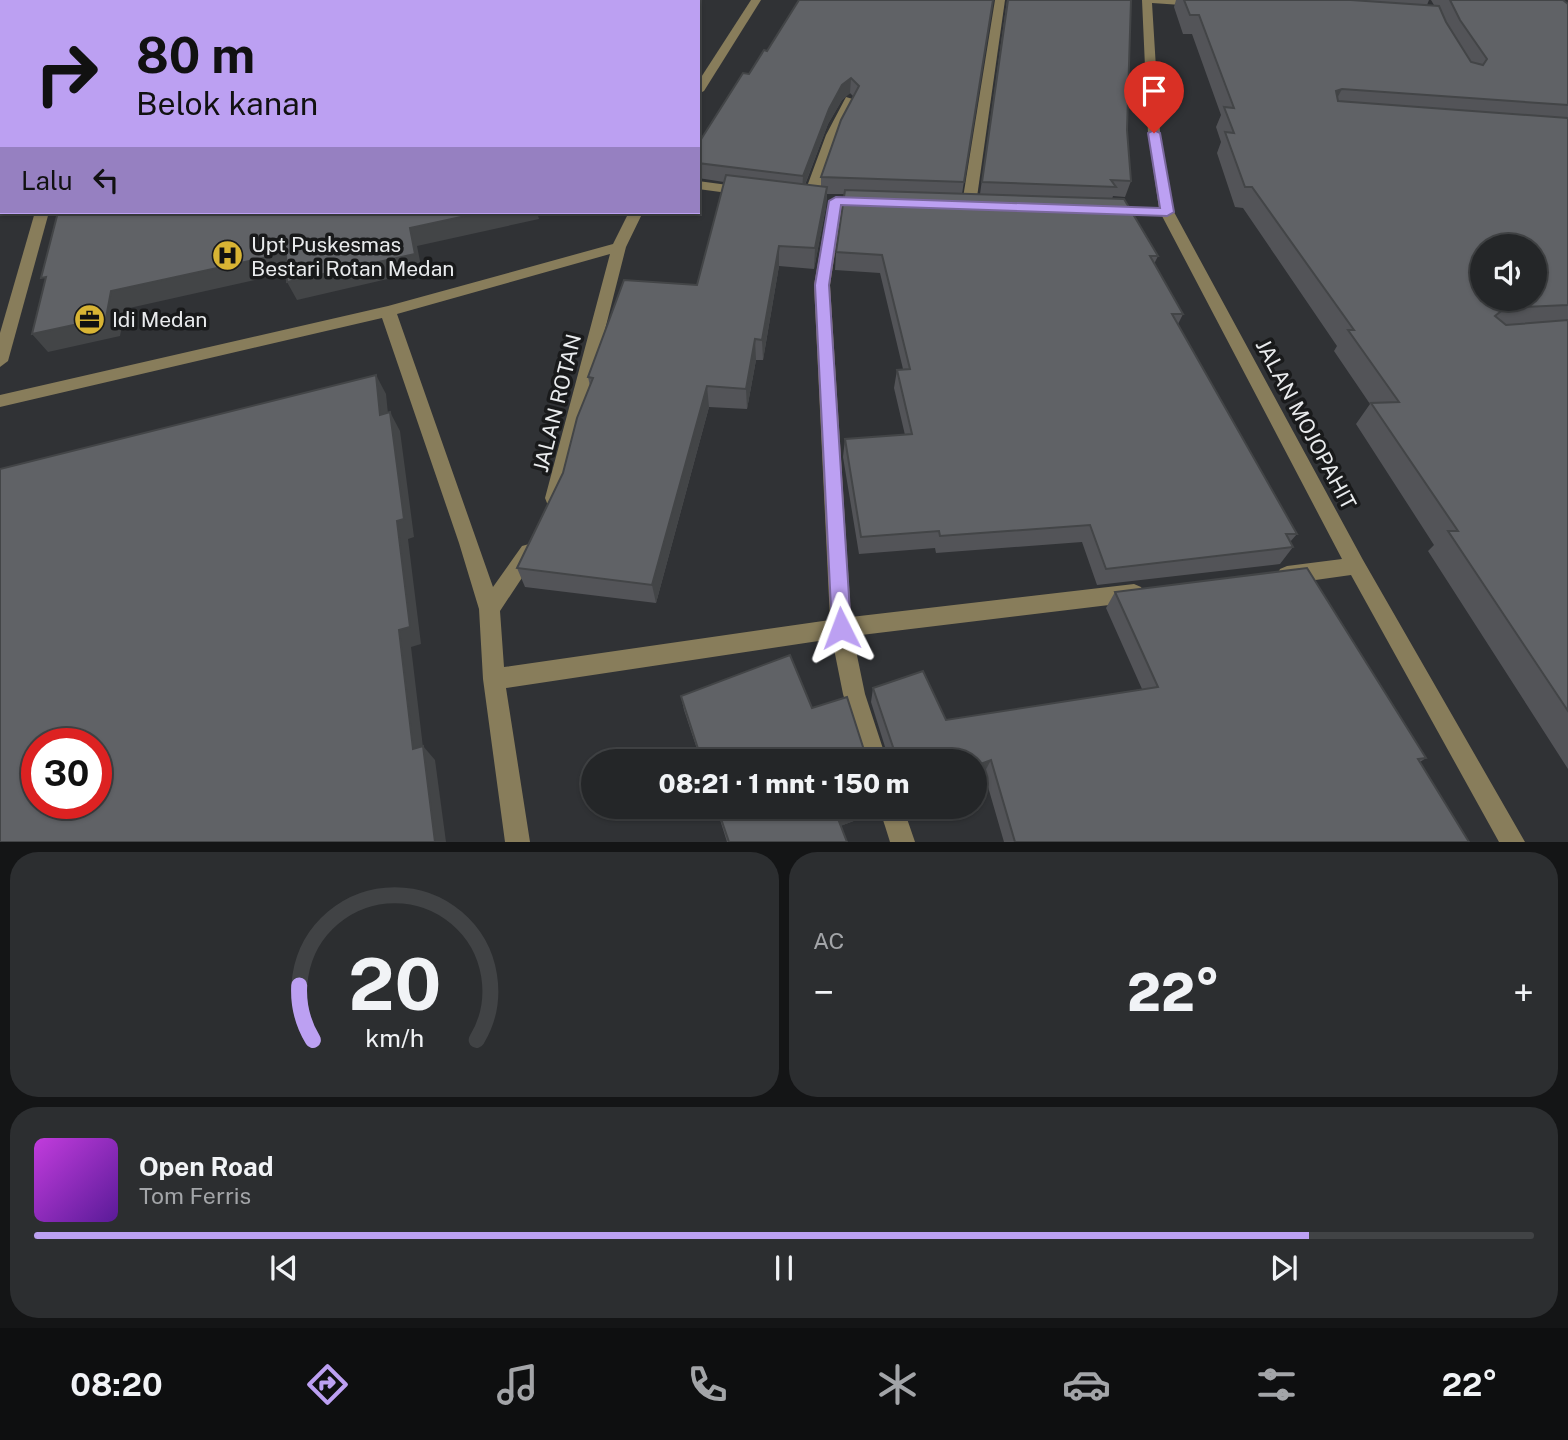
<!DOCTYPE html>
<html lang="id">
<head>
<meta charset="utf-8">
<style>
	body { margin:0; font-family:"Public Sans",sans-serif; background:#2c2e30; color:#f1f3f6; height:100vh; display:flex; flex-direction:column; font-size:26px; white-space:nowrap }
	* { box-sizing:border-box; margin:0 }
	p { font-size:23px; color:#a3a5a8 }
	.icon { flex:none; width:38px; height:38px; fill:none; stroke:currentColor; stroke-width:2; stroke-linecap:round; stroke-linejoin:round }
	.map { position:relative; height:842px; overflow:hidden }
	.details { display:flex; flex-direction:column; gap:10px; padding:10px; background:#141516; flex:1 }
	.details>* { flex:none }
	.guide { position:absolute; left:0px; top:0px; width:700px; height:214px; box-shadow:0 2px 5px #0004,0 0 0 2px #414345; background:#bca0f2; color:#111; overflow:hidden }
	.fabs { position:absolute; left:1470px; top:234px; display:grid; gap:14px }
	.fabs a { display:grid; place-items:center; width:77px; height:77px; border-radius:50%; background:#242628; box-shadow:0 2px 5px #0004,0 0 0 2px #414345; font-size:35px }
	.speed { position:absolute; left:21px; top:728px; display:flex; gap:14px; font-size:35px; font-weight:700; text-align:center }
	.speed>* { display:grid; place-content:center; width:91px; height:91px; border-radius:50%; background:#242628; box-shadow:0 2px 5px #0004,0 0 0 2px #414345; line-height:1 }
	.speed .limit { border:10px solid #d22; background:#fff; color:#111 }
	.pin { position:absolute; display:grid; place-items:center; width:60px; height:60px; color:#fff; margin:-72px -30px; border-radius:50% 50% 50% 0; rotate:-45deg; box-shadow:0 0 7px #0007 }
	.pin .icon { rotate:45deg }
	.me { position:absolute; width:77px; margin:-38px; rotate:357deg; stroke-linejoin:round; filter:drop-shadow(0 0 5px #0008) }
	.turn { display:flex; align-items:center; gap:24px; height:147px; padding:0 21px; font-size:32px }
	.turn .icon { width:91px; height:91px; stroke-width:2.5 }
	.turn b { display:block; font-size:49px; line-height:60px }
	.then { display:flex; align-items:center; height:66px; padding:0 21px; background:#0003; gap:14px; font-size:26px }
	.big { font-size:52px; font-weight:800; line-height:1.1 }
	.details .tile { flex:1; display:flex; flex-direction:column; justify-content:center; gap:10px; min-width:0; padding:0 24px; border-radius:28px; background:#2c2e30 }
	.details .dial { align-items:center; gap:0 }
	.dial svg { height:182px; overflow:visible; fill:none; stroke:#414345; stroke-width:7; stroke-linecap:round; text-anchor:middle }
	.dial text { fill:#f1f3f6; stroke:none }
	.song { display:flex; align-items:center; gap:21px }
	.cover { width:84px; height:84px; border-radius:10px; background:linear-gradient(135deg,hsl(290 70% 55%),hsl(270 70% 35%)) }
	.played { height:7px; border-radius:4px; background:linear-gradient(90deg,#bca0f2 85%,#414345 85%) }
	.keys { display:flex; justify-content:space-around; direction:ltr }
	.heat { display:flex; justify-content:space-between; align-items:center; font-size:38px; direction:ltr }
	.details .tiles { flex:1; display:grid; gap:10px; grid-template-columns:1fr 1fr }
	.tile:last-child { grid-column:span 2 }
	.trip { position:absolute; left:581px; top:749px; width:406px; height:70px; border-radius:35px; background:#242628; box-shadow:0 2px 5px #0004,0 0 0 2px #414345; font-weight:800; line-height:70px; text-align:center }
	.tabs { display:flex; height:112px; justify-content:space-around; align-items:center; background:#0e0f10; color:#a3a5a8 }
	.tabs .icon { width:49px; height:49px }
	.tabs .active { color:#bca0f2 }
	.tabs b { font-size:32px; color:#f1f3f6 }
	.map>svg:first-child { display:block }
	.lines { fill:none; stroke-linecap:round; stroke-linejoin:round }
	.minor { fill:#887d5b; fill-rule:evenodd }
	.wall { fill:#535458; fill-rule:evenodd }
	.shaded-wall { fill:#434547 }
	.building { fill:#606266; stroke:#434547; stroke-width:2; fill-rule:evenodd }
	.route { fill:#bca0f2; stroke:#7a689d; stroke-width:2 }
	.labels { text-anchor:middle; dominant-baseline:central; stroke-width:7; stroke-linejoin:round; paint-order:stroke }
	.poi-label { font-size:21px; fill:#e9ebed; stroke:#191a1b; text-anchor:start }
	.street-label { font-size:21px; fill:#e9ebed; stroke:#191a1b }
</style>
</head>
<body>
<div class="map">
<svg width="1568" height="842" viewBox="0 0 1568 842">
	<rect width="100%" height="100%" fill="#303235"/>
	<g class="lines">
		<g class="minor">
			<path d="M86 0H96L85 2Z"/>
			<path d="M294 0H310L311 2H295Z"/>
			<path d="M751 0H761L704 91 698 94V82Z"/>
			<path d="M995 0H1005L976 204 969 208 962 204Z"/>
			<path d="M1142 0H1196L1201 3 1196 6 1152 3 1160 133 1174 212 1363 560 1525 842H1499L1351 575 1287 584 1280 581 1277 575 1280 569 1287 566 1342 559 1162 216 1110 214 1103 210 1110 206 1159 208 1148 133Z"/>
			<path d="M846 97 856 100 838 135 816 200 809 204 804 203 802 200 826 135Z"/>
			<path d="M698 181 743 187 750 191 743 195 698 189Z"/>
			<path d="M836 197 843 201 830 285 851 617 1134 584 1141 587 1144 593 1141 599 1134 602 853 636 865 694 887 761H863L843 694 832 639 506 688 530 842H505L483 679 479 609 459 543 382 318 0 407V395L388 306 613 244 629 212H643L626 247 561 503 554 506 547 503 545 498 610 254 397 314 493 587 522 546 529 544 536 546 539 552 500 611 504 667 830 620 814 285 829 201Z"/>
			<path d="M35 212H49L8 361 0 367V333Z"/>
			<path d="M879 807H903L915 842H890Z"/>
		</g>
	</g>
	<g class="wall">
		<path d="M407 0H680L678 2H415Z"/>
		<path d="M993 0 962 194H980L1007 0H1131L1127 130 1131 181 1125 197 1113 196 1112 199 1158 256 1154 264 1183 314 1178 324 1297 534 1290 542 1293 547 1280 564 1097 585 1082 542 936 553 935 548 859 554 843 457 845 439 905 435 894 388 897 370 903 369 880 273 835 270 836 252 845 194H827L826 207 814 269 779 266 763 360H756L747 409 709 407 656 603 525 587 517 568 563 473 590 386 588 377 697 285 724 182 698 178V144L767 51ZM850 93 854 97 821 177V186L805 185 828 124 842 100Z"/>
		<path d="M1176 0H1429L1427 5H1434L1431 0H1563L1568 4V769L1428 551 1434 545 1356 424 1370 404 1334 351 1337 346 1243 208 1235 207 1217 153 1221 142 1216 127 1221 115 1192 34H1183L1174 7Z"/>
		<path d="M1115 592 1426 758 1420 762 1469 842H1004L984 773 975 776V761H701L684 710 681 696 812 708 864 750H886L871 702 873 688 946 720 1142 689 1106 608Z"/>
		<path d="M716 807H879L878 812 840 826 847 842H727Z"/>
	</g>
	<g class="shaded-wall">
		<path d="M51 0H69V2H50Z"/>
		<path d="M536 0H565L566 1 534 2Z"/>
		<path d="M655 0H680L678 2H654Z"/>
		<path d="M851 78 850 93 842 100 828 124 802 192 803 176 829 109 842 85Z"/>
		<path d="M1342 89 1332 108 1336 91Z"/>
		<path d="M2 106V173L0 178V111Z"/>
		<path d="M827 187 826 207 814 269 815 248Z"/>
		<path d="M484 212H537L539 219 417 246 422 271 297 300 287 282 410 228Z"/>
		<path d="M779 246V266L763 360 762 340Z"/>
		<path d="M286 253 295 271 125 309 120 336 48 352 32 334 111 291Z"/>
		<path d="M755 339 756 360 747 409 746 389Z"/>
		<path d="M376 375 386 394 390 434 380 415Z"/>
		<path d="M707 386 709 407 656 603 652 585Z"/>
		<path d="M390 412 400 431 414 537 408 539 421 644 411 647 425 764 413 749 399 630Z"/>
		<path d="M423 746 435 760 446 842H435Z"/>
		<path d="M991 760 984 773 975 776V766Z"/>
		<path d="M863 807H879L878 812 835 828 837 816Z"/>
	</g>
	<g class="building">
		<path d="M0 0H51L50 2H2V106L0 111Z"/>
		<path d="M163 0H197V2H151Z"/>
		<path d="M490 0H536L534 2H498Z"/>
		<path d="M799 0H993L964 182 821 177 841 120 859 86 851 78 842 85 829 109 803 176 698 163V144L743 73 749 74 764 50 767 51Z"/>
		<path d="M1008 0H1131L1127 130 1131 181 1111 180 1116 187 982 182Z"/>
		<path d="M1184 0H1351L1439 6 1446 22 1471 62 1483 65 1487 59 1460 20 1450 0H1563L1568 4V105L1342 89 1336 91 1338 101 1568 118V305L1505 308 1495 316 1506 325 1568 320V711L1448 531H1458L1371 403 1399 402 1348 330H1354L1252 187H1245L1225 132 1234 133 1224 107 1234 108 1199 15H1190ZM1482 247H1535V299H1482Z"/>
		<path d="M726 175 827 187 815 248 779 246 762 340 755 339 746 389 707 386 652 585 517 568 563 473 577 418 593 378 588 377 624 280 697 285Z"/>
		<path d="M845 190 1124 199 1158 256H1150L1183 314H1172L1297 534H1286L1293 547 1106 569 1090 525 940 536 939 531 861 537 845 439 912 434 897 370 910 369 882 255 836 252Z"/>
		<path d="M58 212H484L410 228 415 254 287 282 286 253 111 291 106 318 32 334 46 277 41 278Z"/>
		<path d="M376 375 380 415 390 412 404 519 397 521 410 627 399 630 413 749 423 746 435 842H0V469ZM37 744H96V803H37Z"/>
		<path d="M1307 568 1426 758 1418 759 1469 842H1015L991 760 975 766V761H702L681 696 790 655 812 708 847 697 864 750H890L893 747 873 688 923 671 946 720 1158 687 1115 592Z"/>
		<path d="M717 807H863L837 816 847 842H729Z"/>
	</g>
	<path class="route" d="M1154 130 1160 133 1174 212 1167 216 841 205 829 285 851 628 848 634 841 637 834 634 832 628 815 285 829 201 836 197 1160 208 1148 133Z"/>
	<defs>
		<symbol id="hospital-disc" viewBox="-11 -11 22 22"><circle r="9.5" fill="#d8b434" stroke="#191a1b"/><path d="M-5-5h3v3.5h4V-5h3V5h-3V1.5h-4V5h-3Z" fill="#111"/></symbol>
		<symbol id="office-disc" viewBox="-11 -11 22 22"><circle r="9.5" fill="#d8b434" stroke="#191a1b"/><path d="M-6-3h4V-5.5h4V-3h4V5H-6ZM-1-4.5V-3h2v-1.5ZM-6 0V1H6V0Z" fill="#111"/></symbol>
	</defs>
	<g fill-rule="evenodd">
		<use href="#hospital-disc" x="210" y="238" width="35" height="35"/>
		<use href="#office-disc" x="72" y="302" width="35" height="35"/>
	</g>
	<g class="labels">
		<g class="poi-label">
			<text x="251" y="244">Upt Puskesmas<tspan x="251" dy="24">Bestari Rotan Medan</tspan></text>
			<text x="112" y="319">Idi Medan</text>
		</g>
		<g class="street-label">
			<text transform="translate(557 403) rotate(-76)">JALAN ROTAN</text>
			<text transform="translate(1306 424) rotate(62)">JALAN MOJOPAHIT</text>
		</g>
	</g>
</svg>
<div class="fabs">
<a><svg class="icon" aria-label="sound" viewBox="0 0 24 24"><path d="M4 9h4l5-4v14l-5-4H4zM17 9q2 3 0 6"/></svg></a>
</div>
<div class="speed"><div class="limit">30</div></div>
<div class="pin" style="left:1154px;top:133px;background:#d93025"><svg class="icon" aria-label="arrive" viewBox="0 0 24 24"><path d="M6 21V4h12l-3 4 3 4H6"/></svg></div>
<svg class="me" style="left:841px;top:628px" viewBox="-20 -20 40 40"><path d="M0-17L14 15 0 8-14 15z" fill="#bca0f2" stroke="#fff" stroke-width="4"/></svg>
<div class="trip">08:21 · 1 mnt · 150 m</div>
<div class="guide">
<div class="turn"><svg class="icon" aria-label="right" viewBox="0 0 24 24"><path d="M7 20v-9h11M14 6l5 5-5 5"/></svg><div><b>80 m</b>Belok kanan</div></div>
<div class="then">Lalu<svg class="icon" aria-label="left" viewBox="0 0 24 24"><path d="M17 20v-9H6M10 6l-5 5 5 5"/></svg></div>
</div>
</div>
<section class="details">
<div class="tiles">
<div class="tile dial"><svg viewBox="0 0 100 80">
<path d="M14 69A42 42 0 1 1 86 69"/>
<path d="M14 69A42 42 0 0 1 8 45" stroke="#bca0f2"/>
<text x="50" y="56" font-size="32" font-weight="700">20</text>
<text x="50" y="72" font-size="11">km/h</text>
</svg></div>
<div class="tile"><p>AC</p>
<div class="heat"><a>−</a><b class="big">22°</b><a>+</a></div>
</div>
<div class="tile">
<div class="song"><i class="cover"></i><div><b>Open Road</b><p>Tom Ferris</p></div></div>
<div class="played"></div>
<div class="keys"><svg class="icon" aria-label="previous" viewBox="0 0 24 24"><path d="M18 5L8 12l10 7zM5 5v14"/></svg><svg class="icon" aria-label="pause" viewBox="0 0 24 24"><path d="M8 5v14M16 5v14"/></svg><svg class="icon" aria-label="next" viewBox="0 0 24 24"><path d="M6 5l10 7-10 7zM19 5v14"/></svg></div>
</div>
</div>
</section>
<nav class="tabs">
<b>08:20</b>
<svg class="icon active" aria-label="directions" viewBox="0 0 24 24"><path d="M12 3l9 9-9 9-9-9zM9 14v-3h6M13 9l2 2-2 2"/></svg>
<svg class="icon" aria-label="music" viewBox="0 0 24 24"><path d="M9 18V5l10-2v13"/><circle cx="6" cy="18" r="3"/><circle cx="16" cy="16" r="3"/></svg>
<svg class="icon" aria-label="phone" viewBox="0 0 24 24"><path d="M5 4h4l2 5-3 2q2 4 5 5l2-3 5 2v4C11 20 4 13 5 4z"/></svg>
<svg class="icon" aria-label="climate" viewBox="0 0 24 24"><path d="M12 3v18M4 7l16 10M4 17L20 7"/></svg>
<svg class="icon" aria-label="car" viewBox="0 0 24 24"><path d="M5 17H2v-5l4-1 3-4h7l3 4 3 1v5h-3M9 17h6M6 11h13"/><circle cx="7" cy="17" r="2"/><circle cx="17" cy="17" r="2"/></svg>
<svg class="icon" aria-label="filters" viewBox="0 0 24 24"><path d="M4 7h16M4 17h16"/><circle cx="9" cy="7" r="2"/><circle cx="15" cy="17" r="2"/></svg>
<b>22°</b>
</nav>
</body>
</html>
